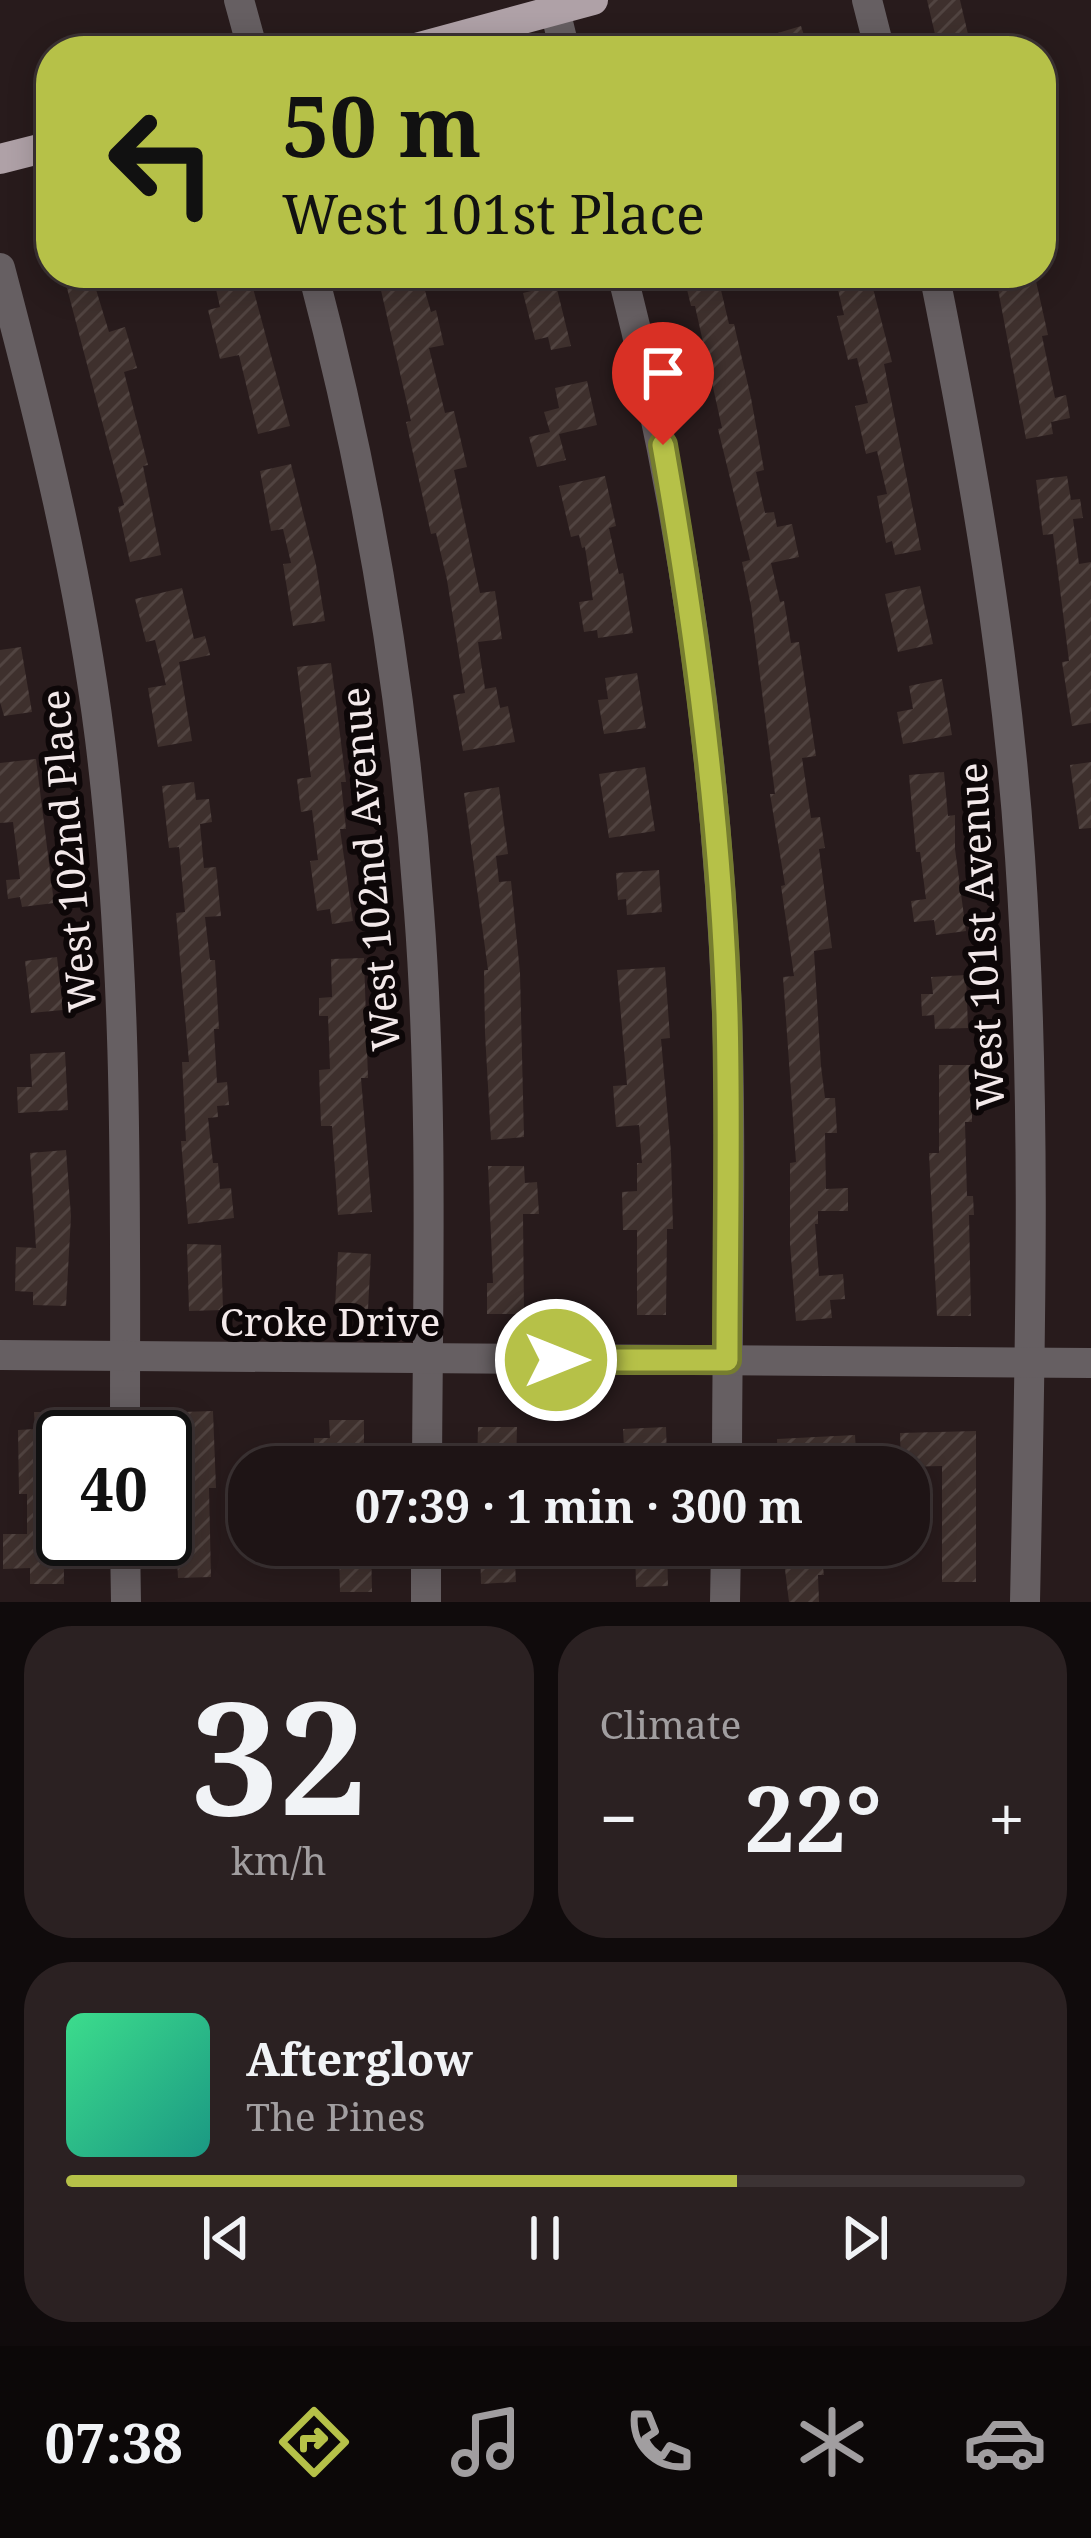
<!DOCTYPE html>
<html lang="en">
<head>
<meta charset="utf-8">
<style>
	body { margin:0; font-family:"Noto Serif",serif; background:#2b2122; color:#f1f3f6; height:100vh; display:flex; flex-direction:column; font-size:45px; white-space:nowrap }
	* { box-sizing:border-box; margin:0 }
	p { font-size:39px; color:#a19ea0 }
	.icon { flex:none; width:66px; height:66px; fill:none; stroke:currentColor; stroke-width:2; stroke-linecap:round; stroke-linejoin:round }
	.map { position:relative; height:1602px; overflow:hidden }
	.side { display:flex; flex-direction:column; gap:24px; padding:24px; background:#100b0c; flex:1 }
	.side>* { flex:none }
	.banner { position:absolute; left:36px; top:36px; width:1020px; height:252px; border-radius:48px; box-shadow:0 6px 30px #0003,0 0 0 3px #3c3334; background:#b6c148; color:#111; overflow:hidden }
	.speed { position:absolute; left:36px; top:1410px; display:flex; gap:24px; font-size:60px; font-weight:700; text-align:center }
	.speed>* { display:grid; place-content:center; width:156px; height:156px; border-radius:50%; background:#1e1415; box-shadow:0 6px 30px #0003,0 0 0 3px #3c3334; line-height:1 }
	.speed .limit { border:6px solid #111; border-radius:18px; background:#fff; color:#111 }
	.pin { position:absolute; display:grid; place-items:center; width:102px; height:102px; color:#fff; margin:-123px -51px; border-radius:50% 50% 50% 0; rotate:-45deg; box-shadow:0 0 12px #0007 }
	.pin .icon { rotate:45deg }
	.me { position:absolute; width:132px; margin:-66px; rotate:90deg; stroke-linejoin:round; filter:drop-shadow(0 0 9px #0008) }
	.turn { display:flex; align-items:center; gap:42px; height:252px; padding:0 48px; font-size:54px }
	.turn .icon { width:156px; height:156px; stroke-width:2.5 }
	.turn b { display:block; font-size:84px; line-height:102px }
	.big { font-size:90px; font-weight:700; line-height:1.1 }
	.side .widget { flex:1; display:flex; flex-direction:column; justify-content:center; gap:18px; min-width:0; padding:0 42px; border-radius:48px; background:#2b2122 }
	.side .dial { align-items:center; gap:0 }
	.dial b { font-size:156px; line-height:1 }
	.song { display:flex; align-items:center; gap:36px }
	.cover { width:144px; height:144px; border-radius:18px; background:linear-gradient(135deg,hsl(150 70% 55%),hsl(170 70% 35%)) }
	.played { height:12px; border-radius:6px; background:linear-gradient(90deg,#b6c148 70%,#3c3334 70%) }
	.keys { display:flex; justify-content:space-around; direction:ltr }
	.heat { display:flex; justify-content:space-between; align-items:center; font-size:66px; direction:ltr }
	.side .tiles { flex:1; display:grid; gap:24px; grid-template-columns:1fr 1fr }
	.widget:last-child { grid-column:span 2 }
	.trip { position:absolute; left:228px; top:1446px; width:702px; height:120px; border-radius:48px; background:#1e1415; box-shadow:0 6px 30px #0003,0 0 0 3px #3c3334; font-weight:700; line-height:120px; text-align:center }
	.dock { display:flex; height:192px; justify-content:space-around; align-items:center; background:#0c0808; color:#a19ea0 }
	.dock .icon { width:84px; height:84px }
	.dock .selected { color:#b6c148 }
	.dock b { font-size:54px; color:#f1f3f6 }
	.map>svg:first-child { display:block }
	.building { fill:url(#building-hatch) }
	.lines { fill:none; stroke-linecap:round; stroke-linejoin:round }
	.minor { stroke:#665f62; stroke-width:30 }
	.major { stroke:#afa1a7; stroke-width:30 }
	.route-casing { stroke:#767d2f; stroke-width:30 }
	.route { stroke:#b6c148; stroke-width:21 }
	.labels { text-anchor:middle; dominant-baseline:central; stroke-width:12; stroke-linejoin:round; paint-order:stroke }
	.street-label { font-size:39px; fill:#f3e9ea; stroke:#0d0708 }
</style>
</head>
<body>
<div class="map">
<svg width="1091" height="1602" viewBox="0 0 1091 1602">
	<defs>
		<pattern id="building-hatch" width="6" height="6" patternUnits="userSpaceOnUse" patternTransform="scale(3)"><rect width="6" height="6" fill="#3e302d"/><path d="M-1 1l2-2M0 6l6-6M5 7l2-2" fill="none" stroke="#514441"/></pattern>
	</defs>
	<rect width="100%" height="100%" fill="#281b1c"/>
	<g class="building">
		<path d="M927 0H960L971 47 939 51Z"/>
		<path d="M801 26 809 51H735L734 46Z"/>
		<path d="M63 273H91L109 332 125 327 137 368 124 372 148 465 143 466 161 555 130 562 118 507 124 505Z"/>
		<path d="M377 273H420L431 312 436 310 444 345 429 348 445 413 454 411 467 467 454 470 480 593 495 591 502 639 478 642 485 689 496 687 500 708 508 706 515 742 463 751 453 695 465 693 447 580 436 533 431 534 406 422 411 421Z"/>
		<path d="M683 273H717L729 324H734L751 398 764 470 756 472 765 513 774 512 777 527 792 524 799 557 771 563 780 602 784 601 791 643 799 642 816 756 802 758 811 818 820 817 825 848 819 849 832 948 814 951 821 1066 825 1098H835L837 1133H825L826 1189 848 1188V1211H818V1224H815L819 1276 843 1274 845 1299 830 1300 832 1318 796 1321 790 1244V1163L796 1162 783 977 794 976 781 886 785 885 770 794H775L751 606 742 562 750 560 718 429 722 428 695 306H691Z"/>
		<path d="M834 273H869L892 362 884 364 921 550 895 555 892 541 886 543 877 496 887 494 877 451 866 454 855 406 868 403 857 358 848 360 837 316 844 315Z"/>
		<path d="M250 277 290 426 258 434 239 355 220 359 208 310 220 307 215 285Z"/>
		<path d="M1036 281 1048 335 1042 336 1055 398 1066 395 1070 418 1051 422 1053 434 1026 439 998 289Z"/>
		<path d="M556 285 571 346 551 350 548 337 535 340 523 293Z"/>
		<path d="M587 381 597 425 559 434 566 460 537 467 529 437 550 432 544 412 559 408 555 388Z"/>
		<path d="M291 464 316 565 325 621 293 626 283 564 291 563 283 529 271 531 260 471Z"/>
		<path d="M605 476 616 526 609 528 619 574 623 573 633 633 598 638 597 630 584 632 579 602 593 600 585 547 582 548 579 535 571 537 559 486Z"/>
		<path d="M1067 476 1071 500 1080 499 1083 518 1073 519 1079 564 1091 562V723L1072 726 1062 662 1069 661 1053 534 1043 535 1036 480Z"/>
		<path d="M920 586 933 644 898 652 885 594Z"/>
		<path d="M182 588 194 639 205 636 210 655 179 662 192 741 158 747 148 688 166 685 155 640 146 642 135 599Z"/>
		<path d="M21 647 32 712 4 716 0 702V650Z"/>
		<path d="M331 663 346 782H341L346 829H340L353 921 332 924 330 909 317 911 310 861 318 860 312 810 301 812 297 779 311 777 297 667Z"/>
		<path d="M637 673 646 728 604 734 598 700 608 699 605 678Z"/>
		<path d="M942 679 952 735 903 744 897 712 913 709 909 686Z"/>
		<path d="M36 759 54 903 22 907 20 897 8 899 6 880 20 879 13 822 0 823V763Z"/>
		<path d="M1091 762V828L1079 829 1070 765Z"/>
		<path d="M645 767 655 831 609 838 599 774Z"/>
		<path d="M944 772 948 816 955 815V849L966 931 936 935 934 920 914 922 911 901 926 899 920 852H916L909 775Z"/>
		<path d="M194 782 196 800 209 799 212 822 200 824 204 868 216 867 221 916 205 917 210 960H215L219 1029H214L217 1083 227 1082 229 1105 217 1106 218 1117 208 1118 213 1163H218L220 1189 231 1188 234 1218 188 1224 181 1141H186L182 1062H189L176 913 185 912 179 847 169 848 162 786Z"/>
		<path d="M499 787 508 854 496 856 499 882 511 881 520 973 524 1137 491 1140 485 1033 484 970H488L464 793Z"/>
		<path d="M659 870 662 912 627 915 626 899 618 900 616 873Z"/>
		<path d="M57 957 63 1010 31 1013 25 961Z"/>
		<path d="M364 958 368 1078H361L372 1212 338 1215 332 1126H321L319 1070 330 1069 328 1016H319V998L332 997 331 959Z"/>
		<path d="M665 967 670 1038 661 1039 671 1153 673 1229H667L666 1315H637V1230H623L622 1192 637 1191V1163H642L639 1125 616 1127 613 1086 627 1085 617 970Z"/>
		<path d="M966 975 968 1028 935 1029 934 1015 922 1016 921 994H933L931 977Z"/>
		<path d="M65 1052 68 1110 18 1113 17 1087H32L30 1054Z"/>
		<path d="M939 1065H972V1122H965L967 1196H973L974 1215H969L971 1316H937L929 1153H939Z"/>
		<path d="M66 1150 71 1216 66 1306 33 1305V1292L15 1291 16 1247 36 1248 30 1153Z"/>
		<path d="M488 1166H524L525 1183 537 1182 539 1214H523L524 1314H487V1283H493Z"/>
		<path d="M187 1244 221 1245 223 1310 189 1311Z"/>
		<path d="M338 1252 371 1254 368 1309 335 1307Z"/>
		<path d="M213 1411 216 1488H209L211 1577 178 1578 175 1518H184L181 1412Z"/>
		<path d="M34 1412H66L67 1437H63L64 1584H30V1568L3 1569V1534H27V1494H19L18 1430 35 1429Z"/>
		<path d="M329 1420H364V1467H330V1460H314V1438H330Z"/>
		<path d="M478 1427H517L516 1467H477Z"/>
		<path d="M666 1427 667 1456H660L661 1467H625L623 1429Z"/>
		<path d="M976 1431V1582H942V1466L901 1467 900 1433Z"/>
		<path d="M855 1435 857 1466 778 1467 777 1439Z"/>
		<path d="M339 1545H371L372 1592H340Z"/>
		<path d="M480 1545H514L516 1582 481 1584Z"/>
		<path d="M635 1545H667L668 1586 636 1587Z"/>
		<path d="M782 1545H820L824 1575H818L819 1602H789Z"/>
	</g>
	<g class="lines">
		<g class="minor">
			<path d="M239 0 253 51"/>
			<path d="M867 0 880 51"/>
			<path d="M555 10 565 51"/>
			<path d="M0 268C41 423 80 579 100 739 129 971 125 1204 125 1437"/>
			<path d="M313 273C368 481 404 696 419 911 433 1095 428 1282 427 1467"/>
			<path d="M622 273C684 515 717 762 727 1011 732 1163 727 1316 727 1467"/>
			<path d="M934 273C973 466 1007 661 1020 857 1037 1104 1030 1354 1025 1602"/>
			<path d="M0 1355 1091 1363"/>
			<path d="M125 1539 126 1602"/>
			<path d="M426 1602V1545"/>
			<path d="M725 1602 726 1545"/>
		</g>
		<g class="major">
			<path d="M405 51 593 0"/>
			<path d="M0 159 51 146"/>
		</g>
	</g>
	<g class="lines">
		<defs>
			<path id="route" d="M556 1360H727C727 1245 730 1130 727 1014 721 823 696 632 663 445"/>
		</defs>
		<use href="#route" class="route-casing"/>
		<use href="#route" class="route"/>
	</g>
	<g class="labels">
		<g class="street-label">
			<text transform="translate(67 851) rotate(-95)">West 102nd Place</text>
			<text transform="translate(369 869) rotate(-95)">West 102nd Avenue</text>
			<text transform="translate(980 936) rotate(-93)">West 101st Avenue</text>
			<text x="330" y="1320">Croke Drive</text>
		</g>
	</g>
</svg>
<div class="speed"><div class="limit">40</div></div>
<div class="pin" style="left:663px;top:445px;background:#d93025"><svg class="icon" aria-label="arrive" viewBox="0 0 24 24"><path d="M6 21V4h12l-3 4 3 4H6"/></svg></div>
<svg class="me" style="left:556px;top:1360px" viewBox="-20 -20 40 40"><circle r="17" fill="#b6c148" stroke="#fff" stroke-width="3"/><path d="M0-11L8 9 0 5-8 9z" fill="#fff"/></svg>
<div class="trip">07:39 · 1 min · 300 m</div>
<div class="banner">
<div class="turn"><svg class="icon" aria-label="left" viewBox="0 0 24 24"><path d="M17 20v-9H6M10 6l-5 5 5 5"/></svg><div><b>50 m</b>West 101st Place</div></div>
</div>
</div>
<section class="side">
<div class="tiles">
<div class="widget dial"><b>32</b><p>km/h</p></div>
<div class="widget"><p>Climate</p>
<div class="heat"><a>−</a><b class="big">22°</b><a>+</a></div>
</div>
<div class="widget">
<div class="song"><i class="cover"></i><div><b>Afterglow</b><p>The Pines</p></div></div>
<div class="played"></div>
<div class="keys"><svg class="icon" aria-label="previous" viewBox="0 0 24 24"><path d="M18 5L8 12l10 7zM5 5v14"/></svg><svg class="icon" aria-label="pause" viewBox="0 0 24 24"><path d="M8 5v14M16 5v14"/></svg><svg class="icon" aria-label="next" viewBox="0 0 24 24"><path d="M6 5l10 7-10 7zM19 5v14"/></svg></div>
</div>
</div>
</section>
<nav class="dock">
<b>07:38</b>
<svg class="icon selected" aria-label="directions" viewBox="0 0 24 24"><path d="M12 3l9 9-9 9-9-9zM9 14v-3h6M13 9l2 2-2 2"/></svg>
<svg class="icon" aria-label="music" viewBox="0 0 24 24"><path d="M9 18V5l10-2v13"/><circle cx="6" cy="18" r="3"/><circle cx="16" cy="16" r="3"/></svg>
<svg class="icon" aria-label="phone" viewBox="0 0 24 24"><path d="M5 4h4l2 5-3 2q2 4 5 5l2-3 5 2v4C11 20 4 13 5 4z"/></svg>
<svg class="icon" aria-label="climate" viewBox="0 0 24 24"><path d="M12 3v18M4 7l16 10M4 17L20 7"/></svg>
<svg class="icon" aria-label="car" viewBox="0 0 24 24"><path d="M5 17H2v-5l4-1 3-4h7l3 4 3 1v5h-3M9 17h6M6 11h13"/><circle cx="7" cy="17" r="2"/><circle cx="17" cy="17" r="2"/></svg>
</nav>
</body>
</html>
